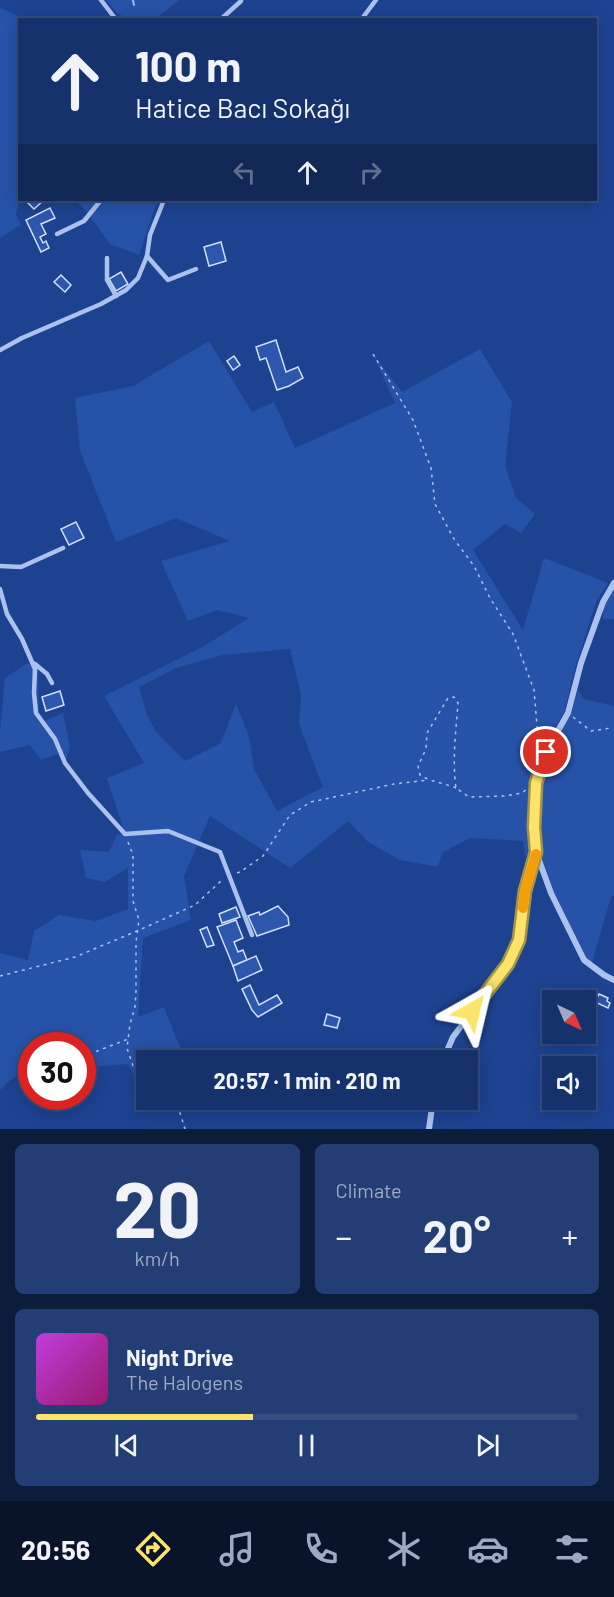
<!DOCTYPE html>
<html lang="en">
<head>
<meta charset="utf-8">
<style>
	body { margin:0; font-family:Barlow,sans-serif; background:#233e74; color:#f1f3f6; height:100vh; display:flex; flex-direction:column; font-size:22px; white-space:nowrap }
	* { box-sizing:border-box; margin:0 }
	p { font-size:20px; color:#9eaac2 }
	.icon { flex:none; width:33px; height:33px; fill:none; stroke:currentColor; stroke-width:2; stroke-linecap:round; stroke-linejoin:round }
	.map { position:relative; height:1129px; overflow:hidden }
	.details { display:flex; flex-direction:column; gap:15px; padding:15px; background:#0c1c3b; flex:1 }
	.details>* { flex:none }
	.banner { position:absolute; left:18px; top:18px; width:579px; height:183px; border-radius:0px; box-shadow:0 3px 15px #0003,0 0 0 2px #354d7f; background:#16326c; color:#f1f3f6; overflow:hidden }
	.needle { width:39px; rotate:136deg }
	.fabs { position:absolute; left:542px; top:990px; display:grid; gap:12px }
	.fabs a { display:grid; place-items:center; width:54px; height:54px; border-radius:0px; background:#16326c; box-shadow:0 3px 15px #0003,0 0 0 2px #354d7f; font-size:30px }
	.speed { position:absolute; left:18px; top:1032px; display:flex; gap:12px; font-size:30px; font-weight:700; text-align:center }
	.speed>* { display:grid; place-content:center; width:78px; height:78px; border-radius:50%; background:#16326c; box-shadow:0 3px 15px #0003,0 0 0 2px #354d7f; line-height:1 }
	.speed .limit { border:9px solid #d22; background:#fff; color:#111 }
	.pin { position:absolute; display:grid; place-items:center; width:51px; height:51px; color:#fff; margin:-26px; border:3px solid #fff; border-radius:50%; box-shadow:0 2px 6px #0007 }
	.me { position:absolute; width:66px; margin:-33px; rotate:37deg; stroke-linejoin:round; filter:drop-shadow(0 0 4px #0008) }
	.turn { display:flex; align-items:center; gap:21px; height:126px; padding:0 18px; font-size:27px }
	.turn .icon { width:78px; height:78px; stroke-width:2.5 }
	.turn b { display:block; font-size:42px; line-height:51px }
	.lanes { display:flex; align-items:center; height:57px; padding:0 18px; background:#0003; justify-content:center; gap:30px; direction:ltr }
	.lanes .off { opacity:.35 }
	.big { font-size:45px; font-weight:700; line-height:1.1 }
	.details .card { flex:1; display:flex; flex-direction:column; justify-content:center; gap:9px; min-width:0; padding:0 21px; border-radius:9px; background:#233e74 }
	.details .dial { align-items:center; gap:0 }
	.dial b { font-size:78px; line-height:1 }
	.song { display:flex; align-items:center; gap:18px }
	.cover { width:72px; height:72px; border-radius:9px; background:linear-gradient(135deg,hsl(290 70% 55%),hsl(320 70% 35%)) }
	.played { height:6px; border-radius:3px; background:linear-gradient(90deg,#fde36a 40%,#354d7f 40%) }
	.keys { display:flex; justify-content:space-around; direction:ltr }
	.heat { display:flex; justify-content:space-between; align-items:center; font-size:33px; direction:ltr }
	.details .tiles { flex:1; display:grid; gap:15px; grid-template-columns:1fr 1fr }
	.card:last-child { grid-column:span 2 }
	.trip { position:absolute; left:136px; top:1050px; width:342px; height:60px; border-radius:0px; background:#16326c; box-shadow:0 3px 15px #0003,0 0 0 2px #354d7f; font-weight:700; line-height:60px; text-align:center }
	.tabs { display:flex; height:96px; justify-content:space-around; align-items:center; background:#09142b; color:#9eaac2 }
	.tabs .icon { width:42px; height:42px }
	.tabs .on { color:#fde36a }
	.tabs b { font-size:27px; color:#f1f3f6 }
	.map>svg:first-child { display:block }
	.green { fill:#2652a8; fill-rule:evenodd }
	.lines { fill:none; stroke-linecap:round; stroke-linejoin:round }
	.stream { stroke:#9fbbef; stroke-width:2 }
	.building { fill:#2c57ad; stroke:#d2dffa; stroke-width:1.5 }
	.path { stroke:#acc2ee; stroke-width:1.5; stroke-dasharray:3 4.5; stroke-linecap:butt }
	.service { stroke:#acc2ee; stroke-width:4.5 }
	.minor { stroke:#acc2ee; stroke-width:6 }
	.route-casing { stroke:#a49445; stroke-width:15 }
	.route { stroke:#fde36a; stroke-width:10 }
	.slow { stroke:#f59e0b; stroke-width:10 }
</style>
</head>
<body>
<div class="map">
<svg width="614" height="1129" viewBox="0 0 614 1129">
	<rect width="100%" height="100%" fill="#1d4290"/>
	<g class="green">
		<path d="M106 0H179L154 20 129 19 118 14Z"/>
		<path d="M0 8 25 19 20 20V191L16 215 21 225 0 238Z"/>
		<path d="M73 200H159L155 207 139 255 110 244 82 206Z"/>
		<path d="M209 341 252 412 274 402 295 448 395 403 373 354 402 392 480 349 512 402 505 466 516 498 535 514 521 533 505 524 473 550 523 630 544 558 608 583 596 602 576 665 564 712 543 749 531 791 530 829 531 854 525 856 523 841 470 838 442 853 438 867 400 860 368 842 348 821 290 868 210 816 184 876 191 920 143 938 138 1017 164 1007 185 1060H147V1085L136 1078 127 1064 91 1067 83 1071 82 1046H32L31 1066 9 1081 0 1090V953L28 960 34 931 59 915 96 921 128 909V868L105 882 86 878 80 850 109 852 117 834H125L107 778 144 763 104 696 204 646 249 618 217 610 188 621 161 561 230 541 176 518 116 542 80 451 75 398 133 386ZM290 649 301 695 299 724 323 787 277 811 254 769 249 736 236 704 221 743 185 761 156 732 147 715 139 687 176 668 223 655Z"/>
		<path d="M614 583V619H603V602Z"/>
		<path d="M27 663 38 670 39 712 45 721 63 713 70 747 65 763 57 754 41 760 30 745 0 752V732L5 678Z"/>
		<path d="M578 690 584 699 614 706V895L611 897 592 962 586 958 554 891 539 851 537 827 540 783 549 752 572 712Z"/>
	</g>
	<g class="lines">
		<path class="stream" d="M133 0 134 5"/>
	</g>
	<g class="building">
		<path d="M25 200H44L34 209Z"/>
		<path d="M50 208 55 218 41 224 46 234 40 237 43 243 46 241 49 248 41 252 26 220Z"/>
		<path d="M221 242 226 261 209 266 204 247Z"/>
		<path d="M121 272 128 284 116 291 109 279Z"/>
		<path d="M61 275 71 285 65 292 54 282Z"/>
		<path d="M276 340 286 372 298 367 303 378 289 386 277 390 266 358 260 360 256 347Z"/>
		<path d="M234 356 240 365 233 370 227 361Z"/>
		<path d="M76 522 84 538 69 545 61 529Z"/>
		<path d="M60 691 64 705 46 711 42 697Z"/>
		<path d="M278 906 288 917 289 925 257 936 248 916 259 912 260 915Z"/>
		<path d="M236 907 240 917 222 923 219 914Z"/>
		<path d="M236 920 243 938 234 942 238 952 243 950 247 960 233 966 217 927Z"/>
		<path d="M207 927 214 945 207 947 200 930Z"/>
		<path d="M256 956 262 970 238 981 233 966Z"/>
		<path d="M250 985 259 1005 277 995 282 1003 258 1017 252 1010 242 989Z"/>
		<path d="M599 994 608 998 607 1001 610 1003 608 1008 595 1002Z"/>
		<path d="M327 1014 340 1018 337 1028 324 1025Z"/>
	</g>
	<g class="lines">
		<g class="path">
			<path d="M373 354 413 420 431 468 435 504 454 539 474 566 490 598 513 634 534 690 539 749"/>
			<path d="M573 717 591 731 611 728"/>
			<path d="M456 788C444 783 431 782 420 775L418 766 426 749 427 733 448 698 454 697 458 703C456 731 452 760 456 788L469 797 504 796 522 793 528 788"/>
			<path d="M128 842 133 855V901L139 920 136 942V991L135 1007 130 1024 127 1048 133 1066 142 1077 147 1080"/>
			<path d="M237 873 240 872 263 856 290 815 311 802 394 784 428 780"/>
			<path d="M0 976 75 957 137 931 195 905 222 880"/>
			<path d="M82 1057 128 1039"/>
			<path d="M171 1100 180 1113 185 1129"/>
		</g>
		<g class="service">
			<path d="M101 0 114 17 119 20"/>
			<path d="M220 20 241 1"/>
			<path d="M361 20 376 0"/>
			<path d="M57 234 84 221 101 200"/>
			<path d="M147 256 168 280 196 269"/>
			<path d="M107 258V280L116 296"/>
			<path d="M0 350 22 338 101 304 126 290 138 278 147 256 150 235 164 200"/>
			<path d="M0 566 21 567 63 548"/>
			<path d="M0 589 7 614 22 639 35 669 34 693 36 713 55 739 65 763 88 793 125 834 168 831 220 852 252 935"/>
			<path d="M35 664 47 674 52 683"/>
		</g>
		<g class="minor">
			<path d="M536 852 551 893 584 960 604 975 614 980"/>
			<path d="M443 1060 453 1037 508 964 519 940 525 891 536 852 534 827 536 782 546 752 568 713 581 663 603 602 614 583"/>
			<path d="M429 1129 433 1100"/>
		</g>
	</g>
	<g class="lines">
		<defs>
			<path id="route" d="M472 1011 508 964 519 940 525 891 536 852 534 827 536 783 546 752"/>
		</defs>
		<use href="#route" class="route-casing"/>
		<use href="#route" class="route"/>
		<path class="slow" d="M523 908 525 891 536 854"/>
	</g>
</svg>
<div class="fabs">
<a><svg class="needle" viewBox="-14 -14 28 28"><path d="M0-13l5 13h-10z" fill="#e53935"/><path d="M0 13l5-13h-10z" fill="#9eaac2"/></svg></a>
<a><svg class="icon" aria-label="sound" viewBox="0 0 24 24"><path d="M4 9h4l5-4v14l-5-4H4zM17 9q2 3 0 6"/></svg></a>
</div>
<div class="speed"><div class="limit">30</div></div>
<div class="pin" style="left:546px;top:752px;background:#d93025"><svg class="icon" aria-label="arrive" viewBox="0 0 24 24"><path d="M6 21V4h12l-3 4 3 4H6"/></svg></div>
<svg class="me" style="left:472px;top:1011px" viewBox="-20 -20 40 40"><path d="M0-17L14 15 0 8-14 15z" fill="#fde36a" stroke="#fff" stroke-width="4"/></svg>
<div class="trip">20:57 · 1 min · 210 m</div>
<div class="banner">
<div class="turn"><svg class="icon" aria-label="ahead" viewBox="0 0 24 24"><path d="M12 20V5M6 11l6-6 6 6"/></svg><div><b>100 m</b>Hatice Bacı Sokağı</div></div>
<div class="lanes"><svg class="icon off" aria-label="left" viewBox="0 0 24 24"><path d="M17 20v-9H6M10 6l-5 5 5 5"/></svg><svg class="icon" aria-label="ahead" viewBox="0 0 24 24"><path d="M12 20V5M6 11l6-6 6 6"/></svg><svg class="icon off" aria-label="right" viewBox="0 0 24 24"><path d="M7 20v-9h11M14 6l5 5-5 5"/></svg></div>
</div>
</div>
<section class="details">
<div class="tiles">
<div class="card dial"><b>20</b><p>km/h</p></div>
<div class="card"><p>Climate</p>
<div class="heat"><a>−</a><b class="big">20°</b><a>+</a></div>
</div>
<div class="card">
<div class="song"><i class="cover"></i><div><b>Night Drive</b><p>The Halogens</p></div></div>
<div class="played"></div>
<div class="keys"><svg class="icon" aria-label="previous" viewBox="0 0 24 24"><path d="M18 5L8 12l10 7zM5 5v14"/></svg><svg class="icon" aria-label="pause" viewBox="0 0 24 24"><path d="M8 5v14M16 5v14"/></svg><svg class="icon" aria-label="next" viewBox="0 0 24 24"><path d="M6 5l10 7-10 7zM19 5v14"/></svg></div>
</div>
</div>
</section>
<nav class="tabs">
<b>20:56</b>
<svg class="icon on" aria-label="directions" viewBox="0 0 24 24"><path d="M12 3l9 9-9 9-9-9zM9 14v-3h6M13 9l2 2-2 2"/></svg>
<svg class="icon" aria-label="music" viewBox="0 0 24 24"><path d="M9 18V5l10-2v13"/><circle cx="6" cy="18" r="3"/><circle cx="16" cy="16" r="3"/></svg>
<svg class="icon" aria-label="phone" viewBox="0 0 24 24"><path d="M5 4h4l2 5-3 2q2 4 5 5l2-3 5 2v4C11 20 4 13 5 4z"/></svg>
<svg class="icon" aria-label="climate" viewBox="0 0 24 24"><path d="M12 3v18M4 7l16 10M4 17L20 7"/></svg>
<svg class="icon" aria-label="car" viewBox="0 0 24 24"><path d="M5 17H2v-5l4-1 3-4h7l3 4 3 1v5h-3M9 17h6M6 11h13"/><circle cx="7" cy="17" r="2"/><circle cx="17" cy="17" r="2"/></svg>
<svg class="icon" aria-label="filters" viewBox="0 0 24 24"><path d="M4 7h16M4 17h16"/><circle cx="9" cy="7" r="2"/><circle cx="15" cy="17" r="2"/></svg>
</nav>
</body>
</html>
